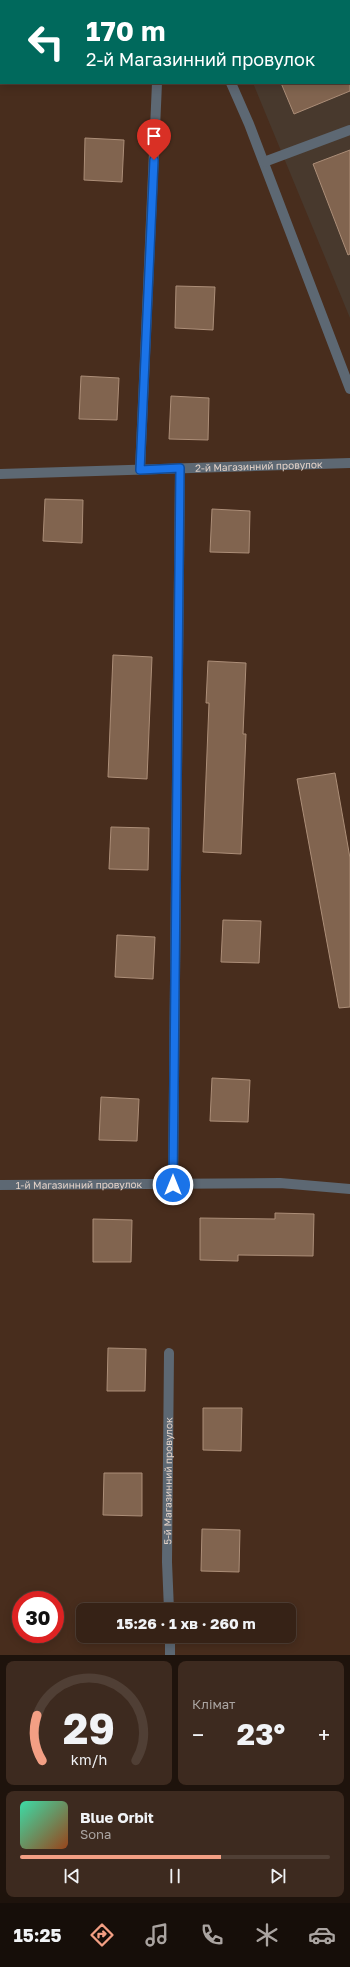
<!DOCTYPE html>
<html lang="uk">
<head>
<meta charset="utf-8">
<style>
	body { margin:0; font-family:"Golos Text",sans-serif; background:#3d2a1f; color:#f1f3f6; height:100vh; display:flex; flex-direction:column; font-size:15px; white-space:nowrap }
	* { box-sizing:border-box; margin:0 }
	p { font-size:13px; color:#aaa4a1 }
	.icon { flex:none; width:22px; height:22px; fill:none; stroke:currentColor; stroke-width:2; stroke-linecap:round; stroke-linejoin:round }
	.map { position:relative; height:1655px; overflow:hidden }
	.side { display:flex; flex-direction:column; gap:6px; padding:6px; background:#1e130c; flex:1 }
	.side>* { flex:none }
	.hud { position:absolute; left:0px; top:0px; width:350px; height:84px; box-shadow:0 2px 10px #0003,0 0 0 1px #503f35; background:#00695c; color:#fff; overflow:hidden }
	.speed { position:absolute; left:12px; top:1591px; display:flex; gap:8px; font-size:20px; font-weight:700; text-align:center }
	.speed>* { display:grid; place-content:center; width:52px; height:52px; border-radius:50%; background:#362216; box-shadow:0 2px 10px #0003,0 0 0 1px #503f35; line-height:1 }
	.speed .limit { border:6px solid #d22; background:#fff; color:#111 }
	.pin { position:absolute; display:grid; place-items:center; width:34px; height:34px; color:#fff; margin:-41px -17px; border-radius:50% 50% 50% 0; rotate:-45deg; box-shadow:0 0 4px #0007 }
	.pin .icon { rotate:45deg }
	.me { position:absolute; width:44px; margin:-22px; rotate:0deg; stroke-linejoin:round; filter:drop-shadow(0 0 3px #0008) }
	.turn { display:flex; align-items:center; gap:14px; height:84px; padding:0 20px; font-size:18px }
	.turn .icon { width:52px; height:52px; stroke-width:2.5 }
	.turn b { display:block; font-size:28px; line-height:34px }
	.big { font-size:30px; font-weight:700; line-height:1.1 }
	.side .widget { flex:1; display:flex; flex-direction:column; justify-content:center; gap:6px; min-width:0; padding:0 14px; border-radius:8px; background:#3d2a1f }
	.side .dial { align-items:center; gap:0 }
	.dial svg { height:104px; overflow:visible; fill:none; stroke:#503f35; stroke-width:7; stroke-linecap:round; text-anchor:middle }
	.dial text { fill:#f1f3f6; stroke:none }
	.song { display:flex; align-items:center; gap:12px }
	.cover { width:48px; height:48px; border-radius:6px; background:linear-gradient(135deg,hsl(160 70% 55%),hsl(20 70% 35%)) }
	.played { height:4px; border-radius:2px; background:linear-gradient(90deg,#f39f84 65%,#503f35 65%) }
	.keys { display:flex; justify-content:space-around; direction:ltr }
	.heat { display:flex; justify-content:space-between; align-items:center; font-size:22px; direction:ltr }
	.side .tiles { flex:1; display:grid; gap:6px; grid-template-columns:1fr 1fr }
	.widget:last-child { grid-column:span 2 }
	.trip { position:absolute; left:76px; top:1603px; width:220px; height:40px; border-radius:8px; background:#362216; box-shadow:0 2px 10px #0003,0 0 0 1px #503f35; font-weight:700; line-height:40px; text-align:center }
	.tabs { display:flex; height:64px; justify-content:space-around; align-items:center; background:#160e09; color:#aaa4a1 }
	.tabs .icon { width:28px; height:28px }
	.tabs .on { color:#f39f84 }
	.tabs b { font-size:18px; color:#f1f3f6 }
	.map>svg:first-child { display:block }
	.industrial { fill:#48392d }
	.building { fill:#81644f; stroke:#ac8e78 }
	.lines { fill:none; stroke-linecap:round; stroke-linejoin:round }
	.minor { stroke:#5d6873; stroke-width:10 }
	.route-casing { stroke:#114b97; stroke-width:10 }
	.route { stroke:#1a73e8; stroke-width:7 }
	.labels { text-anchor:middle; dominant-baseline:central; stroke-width:4; stroke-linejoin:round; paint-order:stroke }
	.street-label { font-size:10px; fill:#e3d2c8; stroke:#3d2313 }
</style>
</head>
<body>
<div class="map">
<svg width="350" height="1655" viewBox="0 0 350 1655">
	<rect width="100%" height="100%" fill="#482d1d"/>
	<path class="industrial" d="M219 0H350V318L253 83H349V1Z"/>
	<g class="building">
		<path d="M281 83H350V91L294 114Z"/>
		<path d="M85 138 124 140 122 182 84 180Z"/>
		<path d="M350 150V254L348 255 313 164Z"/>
		<path d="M176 286 215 287 213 330 175 328Z"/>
		<path d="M81 376 119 378 117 420 79 419Z"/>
		<path d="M171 396 209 398 208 440 169 439Z"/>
		<path d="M45 499 83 500 82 543 43 541Z"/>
		<path d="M212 509 250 511 249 553 210 552Z"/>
		<path d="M113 655 152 657 147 779 108 777Z"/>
		<path d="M208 661 246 663 243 734H246L241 854 203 852 209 703H206Z"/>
		<path d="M335 773 350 858V1007L339 1008 297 779Z"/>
		<path d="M111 827 149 828 148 870 109 869Z"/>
		<path d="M223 920 261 921 259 963 221 962Z"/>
		<path d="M117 935 155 937 153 979 115 977Z"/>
		<path d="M212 1078 250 1080 248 1122 210 1121Z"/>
		<path d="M101 1097 139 1099 137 1141 99 1140Z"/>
		<path d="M275 1213 314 1214 313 1256 238 1255V1261L200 1260V1218L275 1219Z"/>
		<path d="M93 1219 132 1220 131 1262H93Z"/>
		<path d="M108 1348 146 1349 145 1391H107Z"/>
		<path d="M203 1408H242L241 1451 203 1450Z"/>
		<path d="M104 1473H142V1516L103 1515Z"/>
		<path d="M202 1529 240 1530 239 1572 201 1571Z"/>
	</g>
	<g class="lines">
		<g class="minor">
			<path d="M194 0V1"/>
			<path d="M161 1V0"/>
			<path d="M231 83 249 124 350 389"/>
			<path d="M264 162 350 130"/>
			<path d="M140 470 157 83"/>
			<path id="s1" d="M0 474 350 463"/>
			<path id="s2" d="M0 1185 280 1183 350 1189"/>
			<path d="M173 1185 180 468"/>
			<path id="s3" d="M169 1610 167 1562 169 1353"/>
			<path d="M170 1636V1655"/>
		</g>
	</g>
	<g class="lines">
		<defs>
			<path id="route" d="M154 160 140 470 180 468 173 1185"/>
		</defs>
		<use href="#route" class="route-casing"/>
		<use href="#route" class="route"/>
	</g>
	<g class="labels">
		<g class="street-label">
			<text stroke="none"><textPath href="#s1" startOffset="259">2-й Магазинний провулок</textPath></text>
			<text stroke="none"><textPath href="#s2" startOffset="79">1-й Магазинний провулок</textPath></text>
			<text stroke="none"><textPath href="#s3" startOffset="129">5-й Магазинний провулок</textPath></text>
		</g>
	</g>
</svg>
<div class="speed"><div class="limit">30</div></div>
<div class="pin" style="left:154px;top:160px;background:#d93025"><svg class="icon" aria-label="arrive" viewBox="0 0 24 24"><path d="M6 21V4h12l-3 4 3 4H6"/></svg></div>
<svg class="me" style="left:173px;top:1185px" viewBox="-20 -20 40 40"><circle r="17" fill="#1a73e8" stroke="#fff" stroke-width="3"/><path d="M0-11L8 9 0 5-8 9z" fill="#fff"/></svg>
<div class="trip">15:26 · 1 хв · 260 m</div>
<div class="hud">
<div class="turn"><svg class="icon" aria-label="left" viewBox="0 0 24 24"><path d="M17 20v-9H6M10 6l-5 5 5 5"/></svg><div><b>170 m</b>2-й Магазинний провулок</div></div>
</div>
</div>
<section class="side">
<div class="tiles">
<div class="widget dial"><svg viewBox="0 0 100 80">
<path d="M14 69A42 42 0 1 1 86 69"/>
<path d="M14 69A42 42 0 0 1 10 34" stroke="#f39f84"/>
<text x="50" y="56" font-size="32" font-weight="700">29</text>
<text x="50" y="72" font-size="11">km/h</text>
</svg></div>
<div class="widget"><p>Клімат</p>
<div class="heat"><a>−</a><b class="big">23°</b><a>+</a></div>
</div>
<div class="widget">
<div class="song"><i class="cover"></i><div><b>Blue Orbit</b><p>Sona</p></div></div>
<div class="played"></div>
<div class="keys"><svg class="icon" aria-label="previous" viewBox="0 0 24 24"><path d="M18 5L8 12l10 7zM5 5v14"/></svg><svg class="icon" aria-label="pause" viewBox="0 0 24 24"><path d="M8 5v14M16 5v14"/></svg><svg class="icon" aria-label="next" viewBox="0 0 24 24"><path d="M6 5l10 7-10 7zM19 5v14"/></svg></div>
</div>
</div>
</section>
<nav class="tabs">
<b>15:25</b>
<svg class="icon on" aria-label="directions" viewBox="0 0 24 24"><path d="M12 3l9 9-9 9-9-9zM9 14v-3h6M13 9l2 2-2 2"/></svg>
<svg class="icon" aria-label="music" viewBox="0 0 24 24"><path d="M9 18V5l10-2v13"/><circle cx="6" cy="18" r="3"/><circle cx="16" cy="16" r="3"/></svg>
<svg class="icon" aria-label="phone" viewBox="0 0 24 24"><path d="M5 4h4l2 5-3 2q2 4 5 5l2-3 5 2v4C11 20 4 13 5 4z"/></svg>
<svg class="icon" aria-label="climate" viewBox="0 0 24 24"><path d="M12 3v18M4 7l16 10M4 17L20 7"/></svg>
<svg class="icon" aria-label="car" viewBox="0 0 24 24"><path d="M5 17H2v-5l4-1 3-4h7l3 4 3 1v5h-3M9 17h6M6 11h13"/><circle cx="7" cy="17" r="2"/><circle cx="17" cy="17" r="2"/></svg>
</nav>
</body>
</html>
